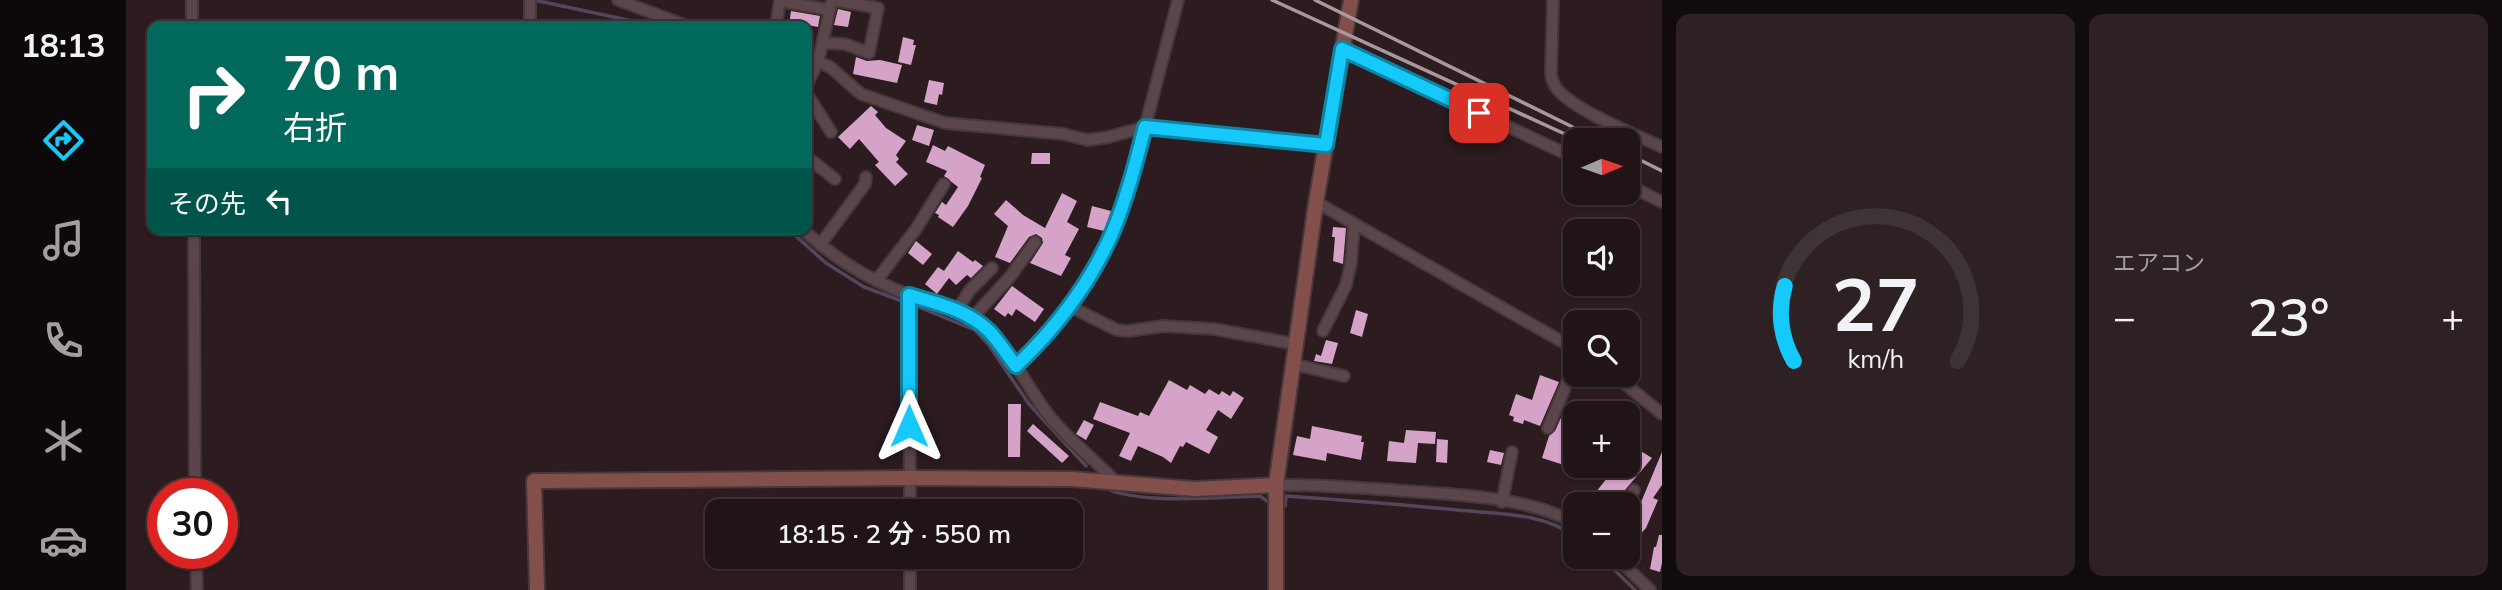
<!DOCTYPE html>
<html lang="ja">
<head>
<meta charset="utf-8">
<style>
	body { margin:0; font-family:Mulish,"Noto Sans JP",sans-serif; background:#2d2124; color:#f1f3f6; height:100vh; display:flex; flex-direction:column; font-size:26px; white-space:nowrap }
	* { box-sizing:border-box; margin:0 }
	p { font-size:23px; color:#a29ea1 }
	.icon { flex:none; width:38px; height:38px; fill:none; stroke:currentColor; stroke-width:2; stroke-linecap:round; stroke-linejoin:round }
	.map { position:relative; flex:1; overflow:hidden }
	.details { display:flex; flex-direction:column; gap:14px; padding:14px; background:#120b0d; width:840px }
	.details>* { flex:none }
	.guide { position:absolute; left:21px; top:21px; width:665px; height:214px; border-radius:14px; box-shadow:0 2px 5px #0004,0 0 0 2px #3e3336; background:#00695c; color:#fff; overflow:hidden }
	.needle { width:46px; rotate:88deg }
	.controls { position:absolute; left:1437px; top:128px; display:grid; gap:14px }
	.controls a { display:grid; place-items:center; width:77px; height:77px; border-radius:14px; background:#211417; box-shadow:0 2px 5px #0004,0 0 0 2px #3e3336; font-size:35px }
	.speed { position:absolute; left:21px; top:478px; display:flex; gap:14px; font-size:35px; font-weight:700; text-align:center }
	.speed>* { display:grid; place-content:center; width:91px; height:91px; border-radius:50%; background:#211417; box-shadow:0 2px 5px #0004,0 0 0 2px #3e3336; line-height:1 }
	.speed .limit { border:10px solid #d22; background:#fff; color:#111 }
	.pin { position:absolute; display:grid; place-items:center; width:60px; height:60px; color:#fff; margin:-30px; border-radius:14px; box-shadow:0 4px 10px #0006 }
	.me { position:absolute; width:77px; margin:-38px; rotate:0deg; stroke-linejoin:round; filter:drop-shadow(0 0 5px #0008) }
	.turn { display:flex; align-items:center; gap:24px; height:147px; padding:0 21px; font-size:32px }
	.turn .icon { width:91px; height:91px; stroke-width:2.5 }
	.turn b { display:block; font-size:49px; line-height:60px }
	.then { display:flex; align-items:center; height:66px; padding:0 21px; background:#0003; gap:14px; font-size:26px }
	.big { font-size:52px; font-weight:600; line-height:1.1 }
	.details .card { flex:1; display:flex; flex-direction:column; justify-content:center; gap:10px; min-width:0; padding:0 24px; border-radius:14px; background:#2d2124 }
	.details .dial { align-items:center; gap:0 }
	.dial svg { height:182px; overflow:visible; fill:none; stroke:#3e3336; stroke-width:7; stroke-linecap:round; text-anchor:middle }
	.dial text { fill:#f1f3f6; stroke:none }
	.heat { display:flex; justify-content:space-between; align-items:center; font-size:38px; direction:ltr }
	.details .tiles { flex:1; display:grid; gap:14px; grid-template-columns:repeat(2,1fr) }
	.trip { position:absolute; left:579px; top:499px; width:378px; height:70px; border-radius:14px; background:#211417; box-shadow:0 2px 5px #0004,0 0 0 2px #3e3336; font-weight:600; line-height:70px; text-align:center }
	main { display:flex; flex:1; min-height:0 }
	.menu { display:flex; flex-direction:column; width:126px; justify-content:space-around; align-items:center; background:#0d0809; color:#a29ea1 }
	.menu .icon { width:49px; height:49px }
	.menu .active { color:#15cafb }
	.menu b { font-size:32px; color:#f1f3f6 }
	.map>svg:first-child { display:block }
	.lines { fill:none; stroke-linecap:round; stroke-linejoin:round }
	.stream { stroke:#53455a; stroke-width:3.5 }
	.building { fill:#d4a3c7 }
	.street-casing { stroke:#45373a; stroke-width:14 }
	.secondary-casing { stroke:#45373a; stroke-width:18 }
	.street { stroke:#5a464a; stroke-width:10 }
	.secondary { stroke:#824f4b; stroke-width:14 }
	.rail { stroke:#a6989b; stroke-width:3.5 }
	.route-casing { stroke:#0e83a3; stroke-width:18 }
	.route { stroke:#15cafb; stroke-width:12 }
</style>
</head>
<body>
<main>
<nav class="menu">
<b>18:13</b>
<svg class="icon active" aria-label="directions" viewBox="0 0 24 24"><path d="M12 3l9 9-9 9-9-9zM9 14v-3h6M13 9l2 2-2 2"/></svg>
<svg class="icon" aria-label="music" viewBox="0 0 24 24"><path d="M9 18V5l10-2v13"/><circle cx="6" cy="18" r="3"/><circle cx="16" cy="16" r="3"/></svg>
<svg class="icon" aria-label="phone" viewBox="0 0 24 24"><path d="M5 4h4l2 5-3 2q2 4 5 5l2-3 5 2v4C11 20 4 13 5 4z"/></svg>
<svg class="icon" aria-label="climate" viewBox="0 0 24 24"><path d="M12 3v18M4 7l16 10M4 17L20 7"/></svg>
<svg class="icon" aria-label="car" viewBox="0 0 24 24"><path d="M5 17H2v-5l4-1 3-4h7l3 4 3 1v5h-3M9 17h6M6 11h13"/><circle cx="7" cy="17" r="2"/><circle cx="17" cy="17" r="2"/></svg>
</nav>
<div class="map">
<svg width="1536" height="590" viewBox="0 0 1536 590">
	<rect width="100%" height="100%" fill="#2c1b1f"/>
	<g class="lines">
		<g class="stream">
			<path d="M408 0 530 26"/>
			<path d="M662 229 700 263 738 287 776 301"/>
			<path d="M790 306 849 330 862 344 903 404 960 466"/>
			<path d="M979 488C1015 505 1092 497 1134 496L1145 504"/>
			<path d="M1159 506 1160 496C1217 500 1274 504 1331 510 1369 514 1418 512 1449 537"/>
			<path d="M1474 556 1509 590"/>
		</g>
	</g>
	<g class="building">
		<path d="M712 9 725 12 722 27 708 25Z"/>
		<path d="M665 11 694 16 692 27 676 24V26H663Z"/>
		<path d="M777 37 788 40 787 45H790L785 65 772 62Z"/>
		<path d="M730 57 741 61 754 60 776 65 771 83 727 74Z"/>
		<path d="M803 80 818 83 816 95 813 94 811 105 798 102Z"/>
		<path d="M745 106 752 112 749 115 760 128 780 141 770 155 773 159 770 162 782 174 769 186 749 165 753 162 733 139 724 149 712 137Z"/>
		<path d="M791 125 808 130 803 146 786 140Z"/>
		<path d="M807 145 819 151 822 146 859 165 854 177 856 178 842 206 827 227 812 217 813 215 809 213 816 202 820 205 832 187 818 176 821 171 800 162Z"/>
		<path d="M906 153H924V164H905Z"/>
		<path d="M936 193 951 201 941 222 953 229 939 255 945 258 935 276 904 263 917 243 916 238 910 234 903 237 884 263 869 257 882 226 868 214 880 200 897 215 919 228Z"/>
		<path d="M966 206 985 211 978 231 961 227Z"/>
		<path d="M1207 227 1220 228 1217 264 1207 261 1209 237H1206Z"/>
		<path d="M790 241 806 254 797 265 782 253Z"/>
		<path d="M832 251 847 262 849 260 857 266 845 278 841 275 830 285 823 278 811 294 799 284 812 267 818 271Z"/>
		<path d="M886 286 918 309 909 322 890 309 886 316 882 313 879 317 868 309Z"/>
		<path d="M1230 310 1242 314 1236 337 1224 333Z"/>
		<path d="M1200 340 1212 343 1206 364 1188 361 1190 354 1195 356Z"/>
		<path d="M1414 375 1433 382 1414 426 1398 420 1397 424 1387 421 1388 417 1383 415 1390 394 1406 400Z"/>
		<path d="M1043 380 1061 390 1064 385 1079 394 1083 389 1093 395 1096 391 1104 396 1107 391 1118 398 1105 419 1092 410 1080 430 1092 437 1083 454 1060 442 1057 447 1054 446 1045 463 1037 457 1012 446 1005 461 993 456 1004 433 967 419 974 402 1012 416 1014 412 1023 416Z"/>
		<path d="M882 404H895L894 457H882Z"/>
		<path d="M1438 411 1449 415 1443 438 1447 439 1438 465 1416 458 1423 436 1429 431Z"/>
		<path d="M958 420 968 425 960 440 950 434Z"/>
		<path d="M907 424 943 456 936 463 901 431Z"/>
		<path d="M1186 426 1236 436 1235 442H1238L1235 460 1201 453 1200 461 1167 455 1171 436 1184 439Z"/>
		<path d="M1280 430 1310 432 1309 444 1292 443 1290 463 1261 461 1263 441 1278 443Z"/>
		<path d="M1311 439 1322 440 1321 463 1310 462Z"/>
		<path d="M1502 443 1526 458 1489 502 1486 500 1483 504H1475L1466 497 1485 473 1488 475 1495 466H1502Z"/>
		<path d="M1364 450 1378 453 1375 465 1361 462Z"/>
		<path d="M1536 452V485L1527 498 1532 500 1520 528 1502 548V512L1508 519Z"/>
		<path d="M1435 466H1462L1467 469 1461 479Z"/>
		<path d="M1533 535H1536V563L1534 572 1524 569 1528 547H1530Z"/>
	</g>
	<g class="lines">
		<defs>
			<g id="street">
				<path d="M66 0V26"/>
				<path d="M404 0V26"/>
				<path d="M492 0 561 26"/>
				<path d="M1427 0 1425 74C1426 80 1427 84 1431 89 1451 112 1508 134 1536 147"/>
				<path d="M654 1 704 10"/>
				<path d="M650 26 654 0"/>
				<path d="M698 43 719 44 743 53 752 8 707 0"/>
				<path d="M1216 49 1449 158"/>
				<path d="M681 57 704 67 735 94 819 123 937 134 962 140 983 137 1019 127 1200 145"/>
				<path d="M681 84 692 62 706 0"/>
				<path d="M681 94 705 132"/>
				<path d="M681 157 709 179"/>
				<path d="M1502 185 1536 202"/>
				<path d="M1190 202 1449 349"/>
				<path d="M68 229 69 494"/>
				<path d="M676 229C710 259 738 277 780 294 804 303 829 307 850 321 882 342 901 389 925 418 945 442 969 460 990 482"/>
				<path d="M694 245 739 184 740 177"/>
				<path d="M750 281 790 229 818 184"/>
				<path d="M783 295 784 511"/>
				<path d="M943 306 991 330 1003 331 1037 326 1088 329 1169 344"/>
				<path d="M831 310 844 290 866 268"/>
				<path d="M846 318 884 277 909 242"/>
				<path d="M1197 331 1220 285 1225 263 1228 224"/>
				<path d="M1166 364 1218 376"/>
				<path d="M890 366 930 325 966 271 987 230 1009 166 1052 0"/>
				<path d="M1487 374 1536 414"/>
				<path d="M1422 428 1449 364"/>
				<path d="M1150 485C1194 484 1236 488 1280 491 1332 495 1403 497 1449 523"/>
				<path d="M1376 502 1386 452"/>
				<path d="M1500 504 1508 490"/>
				<path d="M70 553 71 590"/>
				<path d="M784 556V590"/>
				<path d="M1489 556 1524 590"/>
			</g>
			<g id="secondary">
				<path d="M411 590 408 481 784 478 946 479 1069 489 1150 485"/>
				<path d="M1150 590V485L1190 202 1225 0"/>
			</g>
		</defs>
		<use href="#street" class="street-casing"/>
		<use href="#secondary" class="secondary-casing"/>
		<use href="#street" class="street"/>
		<use href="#secondary" class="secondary"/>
		<g class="rail">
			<path d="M1146 0 1452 140"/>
			<path d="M1189 0 1473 140"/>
			<path d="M1502 154 1536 171"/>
		</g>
	</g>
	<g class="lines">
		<defs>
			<path id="route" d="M783 426V295C810 303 842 310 863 331 873 341 881 355 890 366 930 328 965 282 987 231 1001 197 1010 162 1019 127L1200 145 1216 49 1353 113"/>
		</defs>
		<use href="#route" class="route-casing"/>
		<use href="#route" class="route"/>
	</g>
</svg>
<div class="controls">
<a><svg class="needle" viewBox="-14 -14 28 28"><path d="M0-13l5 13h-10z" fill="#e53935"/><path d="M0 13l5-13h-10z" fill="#a29ea1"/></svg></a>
<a><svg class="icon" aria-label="sound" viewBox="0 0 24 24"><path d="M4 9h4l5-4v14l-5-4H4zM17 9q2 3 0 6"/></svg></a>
<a><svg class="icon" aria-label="search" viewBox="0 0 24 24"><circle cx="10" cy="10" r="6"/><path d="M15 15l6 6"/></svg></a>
<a>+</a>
<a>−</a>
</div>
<div class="speed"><div class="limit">30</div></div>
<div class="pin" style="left:1353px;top:113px;background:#d93025"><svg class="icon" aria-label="arrive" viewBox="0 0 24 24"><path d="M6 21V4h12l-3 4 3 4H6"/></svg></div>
<svg class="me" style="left:783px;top:426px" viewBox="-20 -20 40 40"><path d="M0-17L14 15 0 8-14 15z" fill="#15cafb" stroke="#fff" stroke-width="4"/></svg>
<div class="trip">18:15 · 2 分 · 550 m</div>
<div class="guide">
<div class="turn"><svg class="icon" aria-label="right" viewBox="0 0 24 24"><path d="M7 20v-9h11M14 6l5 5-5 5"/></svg><div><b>70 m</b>右折</div></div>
<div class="then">その先<svg class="icon" aria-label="left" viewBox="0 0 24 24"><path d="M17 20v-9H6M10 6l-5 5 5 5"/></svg></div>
</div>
</div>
<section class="details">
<div class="tiles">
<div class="card dial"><svg viewBox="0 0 100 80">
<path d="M14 69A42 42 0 1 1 86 69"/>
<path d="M14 69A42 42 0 0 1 10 36" stroke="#15cafb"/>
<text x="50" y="56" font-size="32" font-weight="700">27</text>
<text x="50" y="72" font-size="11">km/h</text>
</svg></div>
<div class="card"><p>エアコン</p>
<div class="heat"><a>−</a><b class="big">23°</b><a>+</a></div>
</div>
</div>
</section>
</main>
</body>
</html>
